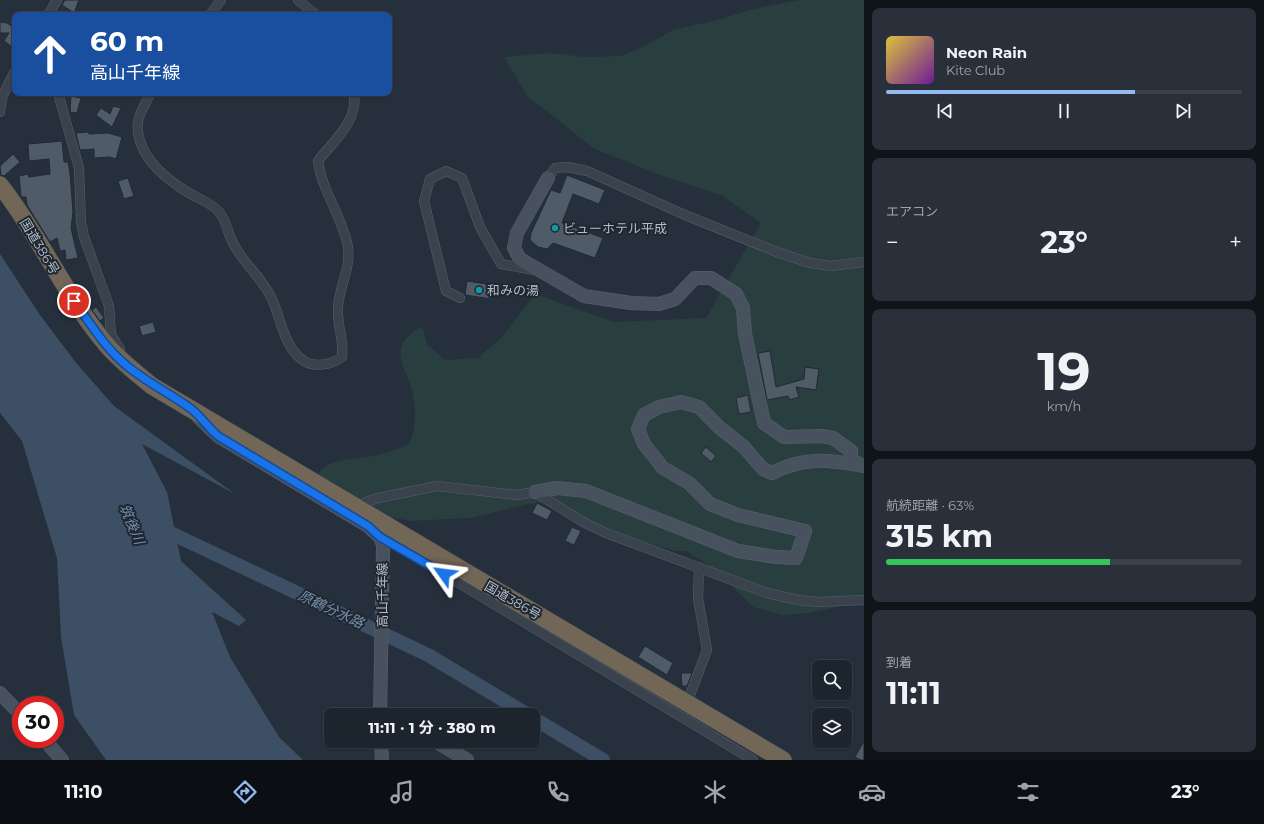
<!DOCTYPE html>
<html lang="ja">
<head>
<meta charset="utf-8">
<style>
	body { margin:0; font-family:Montserrat,"Noto Sans JP",sans-serif; background:#293039; color:#f1f3f6; height:100vh; display:flex; flex-direction:column; font-size:15px; white-space:nowrap }
	* { box-sizing:border-box; margin:0 }
	p { font-size:13px; color:#a0a4aa }
	.icon { flex:none; width:22px; height:22px; fill:none; stroke:currentColor; stroke-width:2; stroke-linecap:round; stroke-linejoin:round }
	.map { position:relative; flex:1; overflow:hidden }
	.details { display:flex; flex-direction:column; gap:8px; padding:8px; background:#0f1419; width:400px }
	.details>* { flex:none }
	.guide { position:absolute; left:12px; top:12px; width:380px; height:84px; border-radius:8px; box-shadow:0 1px 3px #0004,0 0 0 1px #3a4149; background:#1a4fa0; color:#fff; overflow:hidden }
	.controls { position:absolute; left:812px; top:660px; display:grid; gap:8px }
	.controls a { display:grid; place-items:center; width:40px; height:40px; border-radius:8px; background:#1c242d; box-shadow:0 1px 3px #0004,0 0 0 1px #3a4149; font-size:20px }
	.speed { position:absolute; left:12px; top:696px; display:flex; gap:8px; font-size:20px; font-weight:700; text-align:center }
	.speed>* { display:grid; place-content:center; width:52px; height:52px; border-radius:50%; background:#1c242d; box-shadow:0 1px 3px #0004,0 0 0 1px #3a4149; line-height:1 }
	.speed .limit { border:6px solid #d22; background:#fff; color:#111 }
	.pin { position:absolute; display:grid; place-items:center; width:34px; height:34px; color:#fff; margin:-17px; border:2px solid #fff; border-radius:50%; box-shadow:0 1px 4px #0007 }
	.me { position:absolute; width:44px; margin:-22px; rotate:301deg; stroke-linejoin:round; filter:drop-shadow(0 0 3px #0008) }
	.turn { display:flex; align-items:center; gap:14px; height:84px; padding:0 12px; font-size:18px }
	.turn .icon { width:52px; height:52px; stroke-width:2.5 }
	.turn b { display:block; font-size:28px; line-height:34px }
	.big { font-size:30px; font-weight:700; line-height:1.1 }
	.details .tile { flex:1; display:flex; flex-direction:column; justify-content:center; gap:6px; min-width:0; padding:0 14px; border-radius:8px; background:#293039 }
	.details .dial { align-items:center; gap:0 }
	.dial b { font-size:52px; line-height:1 }
	.song { display:flex; align-items:center; gap:12px }
	.cover { width:48px; height:48px; border-radius:6px; background:linear-gradient(135deg,hsl(50 70% 55%),hsl(280 70% 35%)) }
	.played { height:4px; border-radius:2px; background:linear-gradient(90deg,#92baf0 70%,#3a4149 70%) }
	.keys { display:flex; justify-content:space-around; direction:ltr }
	.heat { display:flex; justify-content:space-between; align-items:center; font-size:22px; direction:ltr }
	.charge { height:6px; border-radius:3px; background:linear-gradient(90deg,#34c759 63%,#3a4149 0) }
	.trip { position:absolute; left:324px; top:708px; width:216px; height:40px; border-radius:8px; background:#1c242d; box-shadow:0 1px 3px #0004,0 0 0 1px #3a4149; font-weight:700; line-height:40px; text-align:center }
	.tab-bar { display:flex; height:64px; justify-content:space-around; align-items:center; background:#0b0e12; color:#a0a4aa }
	.tab-bar .icon { width:28px; height:28px }
	.tab-bar .active { color:#92baf0 }
	.tab-bar b { font-size:18px; color:#f1f3f6 }
	main { display:flex; flex:1; min-height:0 }
	.map>svg:first-child { display:block }
	.green { fill:#293e3e }
	.water { fill:#3d4f64 }
	.lines { fill:none; stroke-linecap:round; stroke-linejoin:round }
	.river { stroke:#3d4f64; stroke-width:14 }
	.building { fill:#4f5b67; stroke:#212934 }
	.street-casing { stroke:#58606b; stroke-width:10 }
	.secondary-casing { stroke:#58606b; stroke-width:14 }
	.highway-casing { stroke:#454d58; stroke-width:18 }
	.street { stroke:#3a424d; stroke-width:9 }
	.secondary { stroke:#48525f; stroke-width:13 }
	.highway { stroke:#726657; stroke-width:17 }
	.route-casing { stroke:#114b97; stroke-width:10 }
	.route { stroke:#1a73e8; stroke-width:7 }
	.culture-dot { fill:#0f9aa8; stroke:#1f2732; stroke-width:1.5 }
	.labels { text-anchor:middle; dominant-baseline:central; stroke-width:4; stroke-linejoin:round; paint-order:stroke }
	.poi-label { font-size:13px; fill:#b6bdc8; stroke:#1f2732; text-anchor:start }
	.street-label { font-size:13px; fill:#b6bdc8; stroke:#1f2732 }
	.water-label { font-size:14px; font-style:italic; fill:#788fa9; stroke:#1f2732 }
</style>
</head>
<body>
<main>
<div class="map">
<svg width="864" height="760" viewBox="0 0 864 760">
	<rect width="100%" height="100%" fill="#26303c"/>
	<path class="green" d="M798 0H864V604L836 607 807 613 783 615 753 607 716 570 686 551H675L632 538 546 502 529 504 470 518 410 521 367 512 316 478C324 459 349 460 367 457 382 455 396 450 409 444 418 426 416 403 410 384 406 372 397 357 402 345 406 336 415 331 422 326L427 344 445 360 478 358 502 337 535 294 614 322 706 318 761 223 721 195 663 176 595 149 528 97 504 57 550 53 585 57 621 56 643 47 673 30 721 19 753 9Z"/>
	<path class="water" d="M0 254 40 315 77 364 114 406 235 494 142 444 167 492 181 561 246 620 239 626 212 612 230 657 279 737 303 760H106L74 715 61 637 57 558 22 441 0 413Z"/>
	<g class="lines">
		<g class="river">
			<path d="M158 527 428 655 528 715"/>
			<path d="M533 718 603 760"/>
		</g>
	</g>
	<g class="building">
		<path d="M65 0H79L74 13 62 5Z"/>
		<path d="M0 22 7 23 13 27 15 24V49L4 41 9 33H0Z"/>
		<path d="M71 96 81 98 77 113 70 112Z"/>
		<path d="M113 106 121 108 112 127 96 115 101 108 110 114Z"/>
		<path d="M89 132V134L108 133 122 137 116 159 110 157 94 158V149L80 150 76 133Z"/>
		<path d="M62 141 64 162H68L70 173 73 212 71 228 78 258 66 260 65 250 60 251 57 238 50 242 27 205 26 197H21L19 176 28 174 29 177 50 174 49 159 29 161 28 144Z"/>
		<path d="M13 154 20 162 4 176 1 175 0 166Z"/>
		<path d="M567 175 605 190 599 204 573 194 562 223 603 238 595 258 553 243 547 249 538 247 530 240 531 233 550 192 551 190 560 193Z"/>
		<path d="M128 178 134 196 124 199 118 181Z"/>
		<path d="M467 281 493 285 492 299 465 295Z"/>
		<path d="M96 307 104 318 100 321 92 310Z"/>
		<path d="M153 322 156 332 142 336 139 326Z"/>
		<path d="M770 351 776 387 804 379 805 367 819 369 816 390 796 387 799 397 790 400 788 396 767 400 758 353Z"/>
		<path d="M748 395 751 412 739 414 736 398Z"/>
		<path d="M706 447 716 456 711 462 701 453Z"/>
		<path d="M537 503 552 511 547 520 532 513Z"/>
		<path d="M572 527 581 531 574 545 565 541Z"/>
		<path d="M645 646 673 663 667 675 638 657Z"/>
		<path d="M681 673H692L687 686H682Z"/>
		<path d="M864 741V760H861L855 757Z"/>
	</g>
	<g class="lines">
		<defs>
			<g id="street">
				<path d="M298 0 316 15"/>
				<path d="M48 15 57 0"/>
				<path d="M210 15 221 0"/>
				<path d="M58 93 79 168 81 222 84 237 109 306 111 335 120 349"/>
				<path d="M150 93C143 111 133 119 140 141 147 164 169 181 189 193 199 199 212 203 219 212 226 220 227 230 231 239 241 262 262 277 272 299 281 319 283 343 300 358 312 369 331 365 342 357 344 340 337 325 338 308 339 285 353 266 347 242 340 214 322 190 318 161 334 140 358 122 354 93"/>
				<path d="M0 112 2 97 15 71"/>
				<path d="M548 178 555 168 568 167 587 171 685 215 777 252 810 263 831 266 864 262"/>
				<path d="M460 298 446 291 424 201 430 179 446 171 462 178 480 227 501 264 534 270"/>
				<path d="M360 509 366 502 378 498 437 486 517 495 535 492 583 522 606 533 767 593 798 600 819 602 864 600"/>
				<path d="M380 537 391 542 753 760"/>
				<path d="M687 703 707 650 698 598 699 567"/>
			</g>
			<g id="secondary">
				<path d="M199 418 218 436 368 526 380 537 383 545 380 715"/>
				<path d="M535 492 557 488 586 491 738 551 776 557 796 558 805 531 738 515 710 504 689 483 663 468 644 444 638 429 644 415 659 407 681 402 699 407 720 428 744 447 763 469 772 473C805 456 828 460 864 466L851 460V451L833 438 822 436 784 437 764 423 745 334 743 308 736 294 711 278H695L675 299 659 304 631 303 584 296 520 259 514 248 517 233 548 178"/>
				<path d="M0 693 21 715"/>
				<path d="M44 739 62 760"/>
				<path d="M381 741 382 760"/>
				<path d="M435 741 467 760"/>
			</g>
			<path id="highway" d="M0 185C39 234 64 294 105 343 119 360 135 372 152 386L783 760"/>
		</defs>
		<use href="#street" class="street-casing"/>
		<use href="#secondary" class="secondary-casing"/>
		<use href="#highway" class="highway-casing"/>
		<use href="#street" class="street"/>
		<use href="#secondary" class="secondary"/>
		<use href="#highway" class="highway"/>
	</g>
	<g class="lines">
		<defs>
			<path id="route" d="M74 301C90 323 105 348 126 365 146 382 169 393 190 408 201 416 208 428 218 436L368 526 380 537 444 574"/>
		</defs>
		<use href="#route" class="route-casing"/>
		<use href="#route" class="route"/>
	</g>
	<g class="culture-dot">
		<circle cx="555" cy="228" r="4"/>
		<circle cx="479" cy="290" r="4"/>
	</g>
	<g class="labels">
		<g class="poi-label">
			<text x="563" y="228">ビューホテル平成</text>
			<text x="487" y="290">和みの湯</text>
		</g>
		<g class="street-label">
			<text transform="translate(40 246) rotate(59)">国道386号</text>
			<text transform="translate(382 595) rotate(-90)">高山千年線</text>
			<text transform="translate(513 600) rotate(30)">国道386号</text>
		</g>
		<g class="water-label">
			<text transform="translate(132 524) rotate(67)">筑後川</text>
			<text transform="translate(331 609) rotate(25)">原鶴分水路</text>
		</g>
	</g>
</svg>
<div class="controls">
<a><svg class="icon" aria-label="search" viewBox="0 0 24 24"><circle cx="10" cy="10" r="6"/><path d="M15 15l6 6"/></svg></a>
<a><svg class="icon" aria-label="layers" viewBox="0 0 24 24"><path d="M12 4l9 5-9 5-9-5zM3 14l9 5 9-5"/></svg></a>
</div>
<div class="speed"><div class="limit">30</div></div>
<div class="pin" style="left:74px;top:301px;background:#d93025"><svg class="icon" aria-label="arrive" viewBox="0 0 24 24"><path d="M6 21V4h12l-3 4 3 4H6"/></svg></div>
<svg class="me" style="left:444px;top:574px" viewBox="-20 -20 40 40"><path d="M0-17L14 15 0 8-14 15z" fill="#1a73e8" stroke="#fff" stroke-width="4"/></svg>
<div class="trip">11:11 · 1 分 · 380 m</div>
<div class="guide">
<div class="turn"><svg class="icon" aria-label="ahead" viewBox="0 0 24 24"><path d="M12 20V5M6 11l6-6 6 6"/></svg><div><b>60 m</b>高山千年線</div></div>
</div>
</div>
<section class="details">
<div class="tile">
<div class="song"><i class="cover"></i><div><b>Neon Rain</b><p>Kite Club</p></div></div>
<div class="played"></div>
<div class="keys"><svg class="icon" aria-label="previous" viewBox="0 0 24 24"><path d="M18 5L8 12l10 7zM5 5v14"/></svg><svg class="icon" aria-label="pause" viewBox="0 0 24 24"><path d="M8 5v14M16 5v14"/></svg><svg class="icon" aria-label="next" viewBox="0 0 24 24"><path d="M6 5l10 7-10 7zM19 5v14"/></svg></div>
</div>
<div class="tile"><p>エアコン</p>
<div class="heat"><a>−</a><b class="big">23°</b><a>+</a></div>
</div>
<div class="tile dial"><b>19</b><p>km/h</p></div>
<div class="tile"><p>航続距離 · 63%</p><b class="big">315 km</b><div class="charge"></div></div>
<div class="tile"><p>到着</p><b class="big">11:11</b></div>
</section>
</main>
<nav class="tab-bar">
<b>11:10</b>
<svg class="icon active" aria-label="directions" viewBox="0 0 24 24"><path d="M12 3l9 9-9 9-9-9zM9 14v-3h6M13 9l2 2-2 2"/></svg>
<svg class="icon" aria-label="music" viewBox="0 0 24 24"><path d="M9 18V5l10-2v13"/><circle cx="6" cy="18" r="3"/><circle cx="16" cy="16" r="3"/></svg>
<svg class="icon" aria-label="phone" viewBox="0 0 24 24"><path d="M5 4h4l2 5-3 2q2 4 5 5l2-3 5 2v4C11 20 4 13 5 4z"/></svg>
<svg class="icon" aria-label="climate" viewBox="0 0 24 24"><path d="M12 3v18M4 7l16 10M4 17L20 7"/></svg>
<svg class="icon" aria-label="car" viewBox="0 0 24 24"><path d="M5 17H2v-5l4-1 3-4h7l3 4 3 1v5h-3M9 17h6M6 11h13"/><circle cx="7" cy="17" r="2"/><circle cx="17" cy="17" r="2"/></svg>
<svg class="icon" aria-label="filters" viewBox="0 0 24 24"><path d="M4 7h16M4 17h16"/><circle cx="9" cy="7" r="2"/><circle cx="15" cy="17" r="2"/></svg>
<b>23°</b>
</nav>
</body>
</html>
